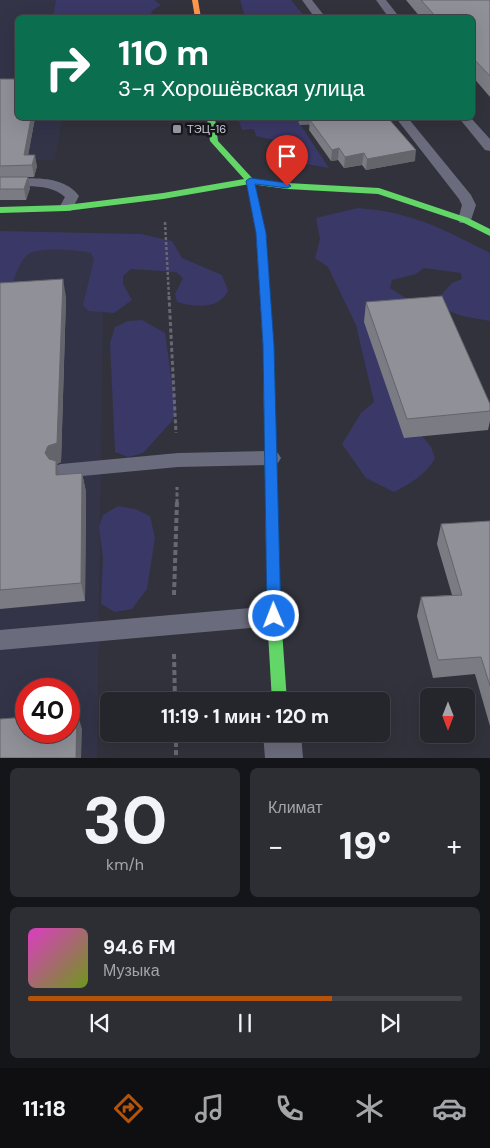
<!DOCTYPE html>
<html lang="ru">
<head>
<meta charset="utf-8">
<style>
	body { margin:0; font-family:"DM Sans",sans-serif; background:#2d2e34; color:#f1f3f6; height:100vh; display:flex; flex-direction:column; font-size:19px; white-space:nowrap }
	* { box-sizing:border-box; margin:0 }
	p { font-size:16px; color:#a3a5a9 }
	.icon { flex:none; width:28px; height:28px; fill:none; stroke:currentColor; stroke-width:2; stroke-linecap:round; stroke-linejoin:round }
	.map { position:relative; height:758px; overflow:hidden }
	.details { display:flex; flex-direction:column; gap:10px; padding:10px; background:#141518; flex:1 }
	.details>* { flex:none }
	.guide { position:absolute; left:15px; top:15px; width:460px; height:105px; border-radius:8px; box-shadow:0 5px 20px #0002,0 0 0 1px #424348; background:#0b6e4f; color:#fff; overflow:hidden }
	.needle { width:32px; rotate:180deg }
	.tools { position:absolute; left:420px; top:688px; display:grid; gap:10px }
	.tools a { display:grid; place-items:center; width:55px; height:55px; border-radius:8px; background:#25262c; box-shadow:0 5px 20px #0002,0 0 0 1px #424348; font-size:25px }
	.speed { position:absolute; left:15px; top:678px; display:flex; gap:10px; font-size:25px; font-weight:700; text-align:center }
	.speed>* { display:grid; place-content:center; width:65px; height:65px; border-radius:50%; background:#25262c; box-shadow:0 5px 20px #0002,0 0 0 1px #424348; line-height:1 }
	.speed .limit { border:8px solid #d22; background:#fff; color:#111 }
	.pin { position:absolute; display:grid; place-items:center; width:42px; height:42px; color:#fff; margin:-51px -21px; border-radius:50% 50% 50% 0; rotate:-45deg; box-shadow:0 0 5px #0007 }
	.pin .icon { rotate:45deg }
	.me { position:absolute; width:55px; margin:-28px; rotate:359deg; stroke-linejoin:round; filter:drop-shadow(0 0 4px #0008) }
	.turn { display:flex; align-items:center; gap:18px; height:105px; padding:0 20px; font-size:22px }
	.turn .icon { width:65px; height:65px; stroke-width:2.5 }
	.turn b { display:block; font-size:35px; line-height:42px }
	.big { font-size:38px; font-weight:800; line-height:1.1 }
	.details .widget { flex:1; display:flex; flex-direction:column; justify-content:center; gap:8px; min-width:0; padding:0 18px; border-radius:8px; background:#2d2e34 }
	.details .dial { align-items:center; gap:0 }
	.dial b { font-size:65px; line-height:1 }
	.song { display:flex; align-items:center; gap:15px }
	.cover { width:60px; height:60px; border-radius:8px; background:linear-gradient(135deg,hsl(310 70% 55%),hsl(80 70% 35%)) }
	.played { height:5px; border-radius:2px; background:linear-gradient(90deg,#b45309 70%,#424348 70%) }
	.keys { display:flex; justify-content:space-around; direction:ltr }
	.heat { display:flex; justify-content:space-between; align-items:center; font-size:28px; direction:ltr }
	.details .tiles { flex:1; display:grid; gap:10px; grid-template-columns:1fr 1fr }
	.widget:last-child { grid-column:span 2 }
	.trip { position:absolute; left:100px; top:692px; width:290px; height:50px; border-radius:8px; background:#25262c; box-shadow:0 5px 20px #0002,0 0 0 1px #424348; font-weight:800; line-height:50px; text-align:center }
	.dock { display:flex; height:80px; justify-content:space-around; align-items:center; background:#0f0f12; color:#a3a5a9 }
	.dock .icon { width:35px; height:35px }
	.dock .selected { color:#b45309 }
	.dock b { font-size:22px; color:#f1f3f6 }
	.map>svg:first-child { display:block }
	.built { fill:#343449; fill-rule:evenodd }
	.green { fill:#3a3866 }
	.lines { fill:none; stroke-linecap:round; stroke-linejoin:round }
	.path-far2 { stroke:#686874; stroke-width:2.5; stroke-dasharray:3 2; stroke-linecap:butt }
	.path-far1 { stroke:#686874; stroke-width:3; stroke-dasharray:4 2.5; stroke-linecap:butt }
	.path { stroke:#686874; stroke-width:4; stroke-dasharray:5 3; stroke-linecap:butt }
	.lane { fill:#6a6b7c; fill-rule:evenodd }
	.street { fill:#6a6b7c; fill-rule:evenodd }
	.fast { fill:#63d668; fill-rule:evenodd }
	.slow { fill:#ff974d; fill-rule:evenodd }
	.wall { fill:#7b7c83 }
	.shaded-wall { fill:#64656a }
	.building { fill:#8f9098; stroke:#64656a }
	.route { fill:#1a73e8; stroke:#114b97 }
	.poi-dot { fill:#9a9aa4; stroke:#17171e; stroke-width:2 }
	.labels { text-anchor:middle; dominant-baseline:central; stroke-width:5; stroke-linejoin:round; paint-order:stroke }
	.far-poi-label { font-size:11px; fill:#d2d2dd; stroke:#17171e; text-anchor:start }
</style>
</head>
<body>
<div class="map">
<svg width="490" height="758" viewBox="0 0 490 758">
	<rect width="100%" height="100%" fill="#31323b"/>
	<g class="built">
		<path d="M0 0H82L79 17 18 18V118H62L55 160H0Z"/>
		<path d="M104 243 97 758H0V244ZM26 689H69V731H26Z"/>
	</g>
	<g class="green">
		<path d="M56 0H154L161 5 153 10 149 17H53Z"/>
		<path d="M240 0H291L305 17H245Z"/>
		<path d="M238 118H296L329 168C309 164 280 163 274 140L256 136 254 129 242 130Z"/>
		<path d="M358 208C412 212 443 229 490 253V321L462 316 449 311 441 295 452 283 462 279 461 273 424 268 416 274 392 280 390 288 409 300 414 426 431 447 435 458C426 475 411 483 394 492L366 478 342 444 361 413 374 402 356 325 328 267 315 258 320 239 316 218Z"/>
		<path d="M0 231 141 234 172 241 182 258 222 275 228 291C219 310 194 307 177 302L175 294 183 278 176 272 131 269 123 276V284L132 300 114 313 89 311 83 305 94 260 91 253C78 250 36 246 26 256 18 264 14 281 9 291L0 294Z"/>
		<path d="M142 320 165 333 176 410 172 421 143 453 128 457 115 452 110 343 115 327 128 321Z"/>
		<path d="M118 506 135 509 150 516 155 538 147 589 132 609 115 612 101 604 103 558 99 527 103 515Z"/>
	</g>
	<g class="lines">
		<path class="path-far2" d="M165 222 169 297"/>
		<g class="path-far1">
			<path d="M169 296 176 433"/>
			<path d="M177 503V487"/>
		</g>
		<g class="path">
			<path d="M174 595 177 501"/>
			<path d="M174 654 175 701"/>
			<path d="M176 734V758"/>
		</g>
		<g class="lane">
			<path d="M302 0H312L326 18H315Z"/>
			<path d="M376 0H386L400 18H389Z"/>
			<path d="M304 118H338L339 120 333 124 300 125 298 122Z"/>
			<path d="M396 118H408L471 195 476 205 470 223H460L458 220 462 205 459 199Z"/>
			<path d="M459 118H471L490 139V151L485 150Z"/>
			<path d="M0 179C26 179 62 173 79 196L71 211H61L59 208 65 197C49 182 21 187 0 187Z"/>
			<path d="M271 451 278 453 281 458 278 463 271 465 178 467 61 478 54 476 51 471 54 466 61 464 178 453Z"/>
			<path d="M274 606 282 609 285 616 282 623 274 626 0 650V630Z"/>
		</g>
		<path class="street" d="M263 734H301L303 758H265Z"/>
		<g class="fast">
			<path d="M207 118H215L218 141 253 179 287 183 379 188 468 218 490 229V236L462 222 378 194 287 189 250 184 163 199 66 211 0 213V207L66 205 163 193 244 179 210 141Z"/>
			<path d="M268 341 273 345 281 616 287 701H272L267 616 263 345Z"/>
		</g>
		<g class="slow">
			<path d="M192 0H198L201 18H195Z"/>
			<path d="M250 178 254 181 266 233 273 345 268 349 263 345 256 233 246 181Z"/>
		</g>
	</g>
	<g class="wall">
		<path d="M406 0H490V97L472 76V18H421Z"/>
		<path d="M0 79 18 118H35L28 155 37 166 34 177H0Z"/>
		<path d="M310 120 415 161 366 170 362 165 344 168 338 160 331 161 309 130Z"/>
		<path d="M0 177 30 188 26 200H0Z"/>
		<path d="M0 283 66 297 61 462 57 464 59 475 82 473 86 492 85 601 0 609Z"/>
		<path d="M366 302 490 404V421L488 430 404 438 364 322Z"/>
		<path d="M490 521V726L475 674 433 678 417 616 421 597 452 595 437 544 441 524Z"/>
	</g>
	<g class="shaded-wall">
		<path d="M31 118H35L26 166 24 155Z"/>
		<path d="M339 148 338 160 331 161 332 150Z"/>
		<path d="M416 150 415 161 366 170 367 159Z"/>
		<path d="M364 153 362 165 344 168 345 157Z"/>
		<path d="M35 155 37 166 34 177 32 165Z"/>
		<path d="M28 177 30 188 26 200 24 189Z"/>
		<path d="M63 279 66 297 61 462 57 463 60 480V494L52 465 45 453Z"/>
		<path d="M82 473 86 492 85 601 81 583Z"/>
		<path d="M77 712 82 729 81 758H76Z"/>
	</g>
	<g class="building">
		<path d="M421 0H490V76L472 57V18H437Z"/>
		<path d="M0 79H18V118H31L24 155H35L32 165 0 166Z"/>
		<path d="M358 118H388L416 150 367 159 364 153 345 157 339 148 332 150 310 120Z"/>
		<path d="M0 177H28L24 189H0Z"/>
		<path d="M63 279 57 443 48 446 45 453 49 459 56 461V475L82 473 81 583 0 590V283Z"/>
		<path d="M442 296 490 404V411L407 419 366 302Z"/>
		<path d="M490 521V686L481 657 438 660 421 597 462 595 441 524Z"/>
		<path d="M69 712H77L76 758H0V719L26 717V731H69Z"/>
	</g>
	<path class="route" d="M250 178 287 183 291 186 287 188 255 184 266 233 274 345 281 616 279 620 274 622 269 620 267 616 263 345 256 233 246 181Z"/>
	<rect class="poi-dot" x="172" y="124" width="10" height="10" rx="2.5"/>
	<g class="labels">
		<g class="far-poi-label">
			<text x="187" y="129">ТЭЦ-16</text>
		</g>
	</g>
</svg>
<div class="tools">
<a><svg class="needle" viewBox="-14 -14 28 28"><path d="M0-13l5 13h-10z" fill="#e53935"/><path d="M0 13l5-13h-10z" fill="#a3a5a9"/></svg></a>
</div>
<div class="speed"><div class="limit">40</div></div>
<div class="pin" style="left:287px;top:186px;background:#d93025"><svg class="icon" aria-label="arrive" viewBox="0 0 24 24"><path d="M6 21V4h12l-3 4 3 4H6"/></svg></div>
<svg class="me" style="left:274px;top:616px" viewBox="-20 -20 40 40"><circle r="17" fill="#1a73e8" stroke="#fff" stroke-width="3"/><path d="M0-11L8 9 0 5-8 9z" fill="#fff"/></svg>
<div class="trip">11:19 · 1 мин · 120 m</div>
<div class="guide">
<div class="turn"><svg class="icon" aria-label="right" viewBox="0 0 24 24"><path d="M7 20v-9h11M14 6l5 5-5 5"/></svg><div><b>110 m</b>3-я Хорошёвская улица</div></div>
</div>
</div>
<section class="details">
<div class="tiles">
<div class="widget dial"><b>30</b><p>km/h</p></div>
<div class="widget"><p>Климат</p>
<div class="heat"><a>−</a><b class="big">19°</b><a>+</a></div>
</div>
<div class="widget">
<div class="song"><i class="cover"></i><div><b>94.6 FM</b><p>Музыка</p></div></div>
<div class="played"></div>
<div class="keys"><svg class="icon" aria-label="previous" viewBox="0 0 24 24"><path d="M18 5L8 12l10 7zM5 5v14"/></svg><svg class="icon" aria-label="pause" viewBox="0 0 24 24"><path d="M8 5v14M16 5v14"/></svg><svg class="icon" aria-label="next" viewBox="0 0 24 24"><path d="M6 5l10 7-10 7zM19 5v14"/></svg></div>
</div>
</div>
</section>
<nav class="dock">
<b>11:18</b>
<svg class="icon selected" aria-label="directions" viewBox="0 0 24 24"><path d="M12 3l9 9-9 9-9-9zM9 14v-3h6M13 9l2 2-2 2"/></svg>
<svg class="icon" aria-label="music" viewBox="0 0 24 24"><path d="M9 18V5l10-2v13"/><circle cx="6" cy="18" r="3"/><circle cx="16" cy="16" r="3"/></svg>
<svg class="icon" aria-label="phone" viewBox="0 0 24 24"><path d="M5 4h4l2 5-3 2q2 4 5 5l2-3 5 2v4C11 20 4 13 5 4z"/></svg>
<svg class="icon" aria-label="climate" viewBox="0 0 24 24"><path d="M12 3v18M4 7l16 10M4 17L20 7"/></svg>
<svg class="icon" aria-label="car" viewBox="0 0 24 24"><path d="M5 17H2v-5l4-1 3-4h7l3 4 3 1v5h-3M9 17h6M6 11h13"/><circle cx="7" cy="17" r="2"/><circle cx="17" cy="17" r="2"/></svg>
</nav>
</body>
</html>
